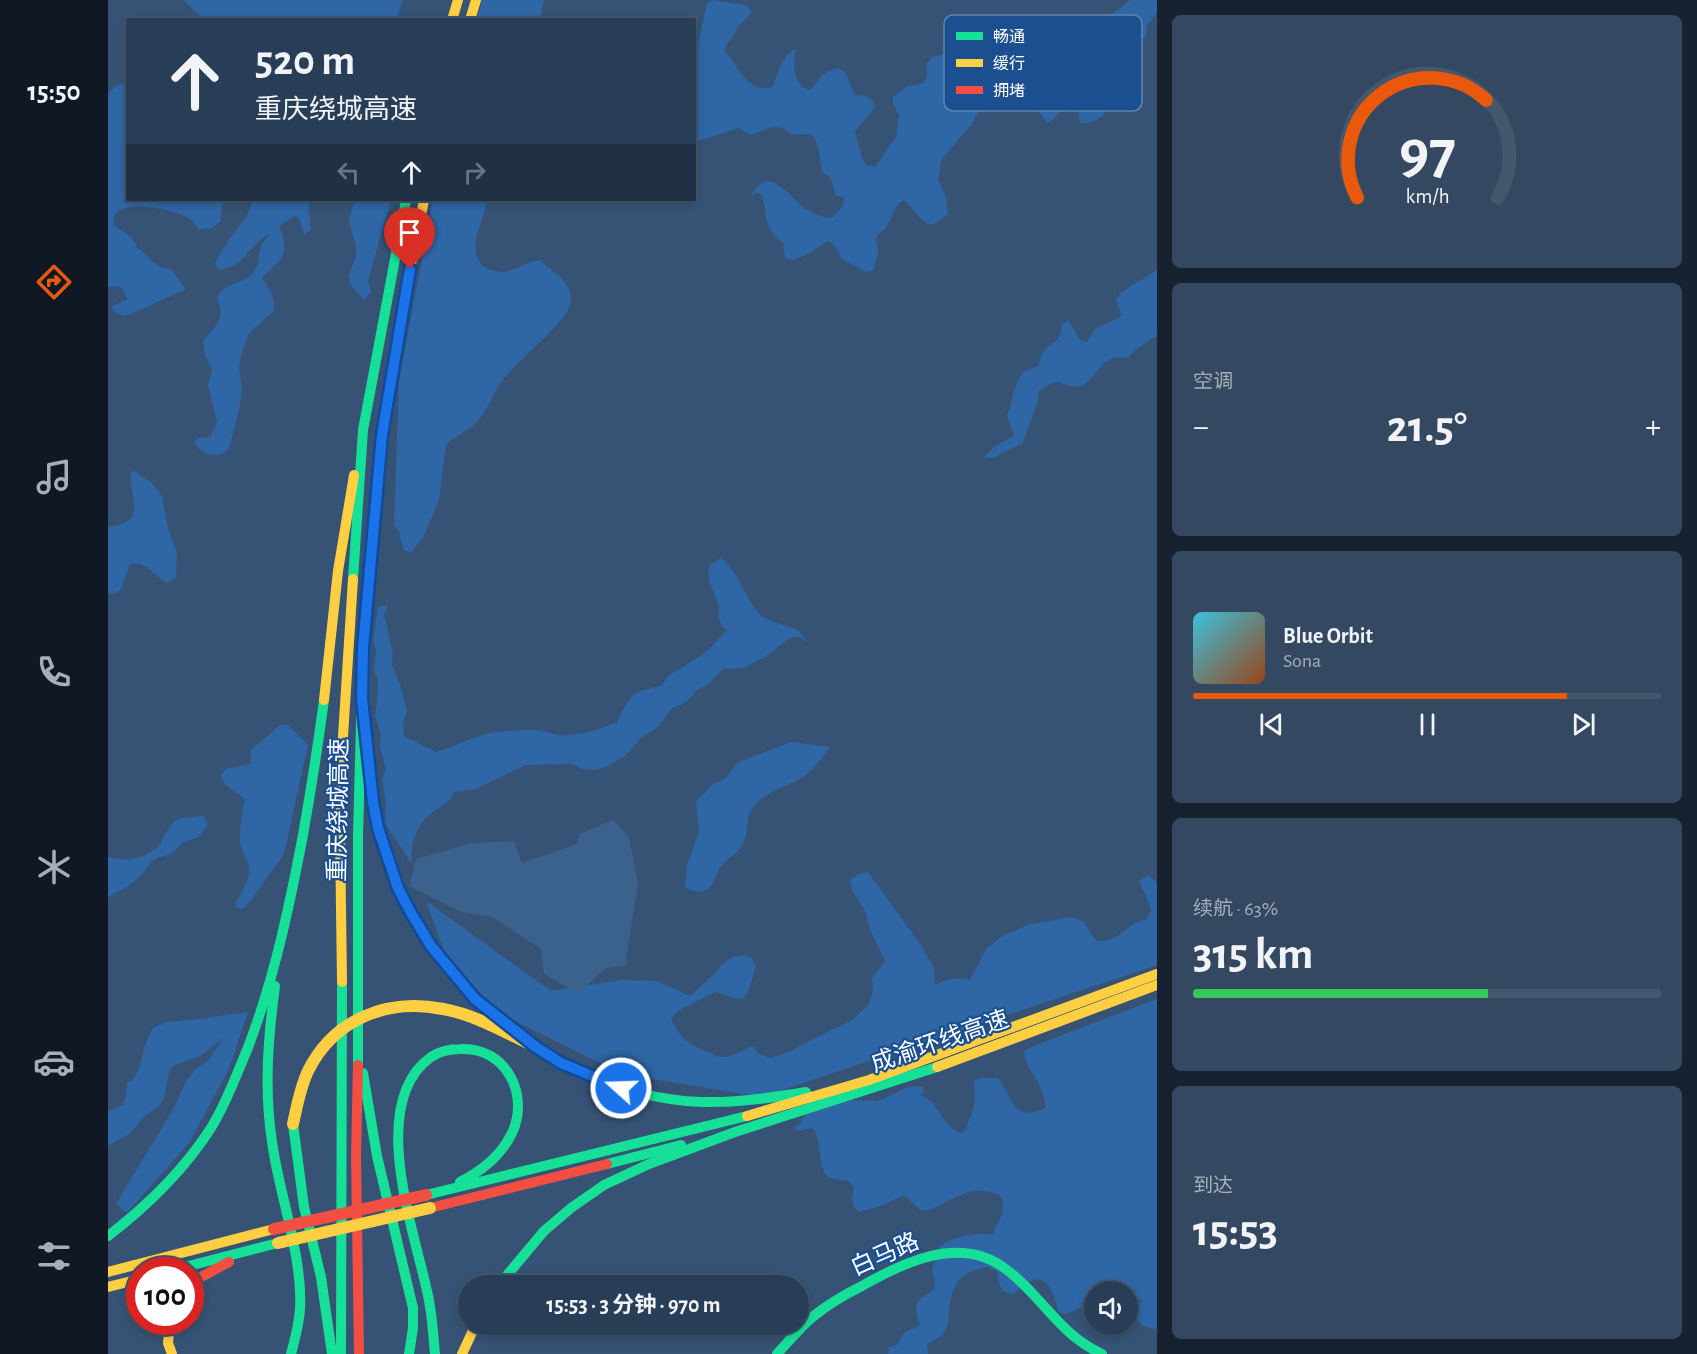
<!DOCTYPE html>
<html lang="zh">
<head>
<meta charset="utf-8">
<style>
	body { margin:0; font-family:"Alegreya Sans","Noto Sans SC",sans-serif; background:#344961; color:#f1f3f6; height:100vh; display:flex; flex-direction:column; font-size:22px; white-space:nowrap }
	* { box-sizing:border-box; margin:0 }
	p { font-size:20px; color:#a5aeba }
	.icon { flex:none; width:33px; height:33px; fill:none; stroke:currentColor; stroke-width:2; stroke-linecap:round; stroke-linejoin:round }
	.map { position:relative; flex:1; overflow:hidden }
	.panel { display:flex; flex-direction:column; gap:15px; padding:15px; background:#162230; width:540px }
	.panel>* { flex:none }
	.top-card { position:absolute; left:18px; top:18px; width:570px; height:183px; border-radius:0px; box-shadow:0 3px 9px #0003,0 0 0 2px #44576d; background:#283e57; color:#f1f3f6; overflow:hidden }
	.controls { position:absolute; left:976px; top:1281px; display:grid; gap:12px }
	.controls a { display:grid; place-items:center; width:54px; height:54px; border-radius:50%; background:#283e57; box-shadow:0 3px 9px #0003,0 0 0 2px #44576d; font-size:30px }
	.speed { position:absolute; left:18px; top:1257px; display:flex; gap:12px; font-size:30px; font-weight:700; text-align:center }
	.speed>* { display:grid; place-content:center; width:78px; height:78px; border-radius:50%; background:#283e57; box-shadow:0 3px 9px #0003,0 0 0 2px #44576d; line-height:1 }
	.speed .limit { border:9px solid #d22; background:#fff; color:#111 }
	.pin { position:absolute; display:grid; place-items:center; width:51px; height:51px; color:#fff; margin:-62px -26px; border-radius:50% 50% 50% 0; rotate:-45deg; box-shadow:0 0 6px #0007 }
	.pin .icon { rotate:45deg }
	.me { position:absolute; width:66px; margin:-33px; rotate:290deg; stroke-linejoin:round; filter:drop-shadow(0 0 4px #0008) }
	.turn { display:flex; align-items:center; gap:21px; height:126px; padding:0 30px; font-size:27px }
	.turn .icon { width:78px; height:78px; stroke-width:2.5 }
	.turn b { display:block; font-size:42px; line-height:51px }
	.lanes { display:flex; align-items:center; height:57px; padding:0 30px; background:#0003; justify-content:center; gap:30px; direction:ltr }
	.lanes .off { opacity:.35 }
	.big { font-size:45px; font-weight:700; line-height:1.1 }
	.panel .card { flex:1; display:flex; flex-direction:column; justify-content:center; gap:9px; min-width:0; padding:0 21px; border-radius:9px; background:#344961 }
	.panel .dial { align-items:center; gap:0 }
	.dial svg { height:156px; overflow:visible; fill:none; stroke:#44576d; stroke-width:7; stroke-linecap:round; text-anchor:middle }
	.dial text { fill:#f1f3f6; stroke:none }
	.song { display:flex; align-items:center; gap:18px }
	.cover { width:72px; height:72px; border-radius:9px; background:linear-gradient(135deg,hsl(190 70% 55%),hsl(20 70% 35%)) }
	.played { height:6px; border-radius:3px; background:linear-gradient(90deg,#ea580c 80%,#44576d 80%) }
	.keys { display:flex; justify-content:space-around; direction:ltr }
	.heat { display:flex; justify-content:space-between; align-items:center; font-size:33px; direction:ltr }
	.charge { height:9px; border-radius:4px; background:linear-gradient(90deg,#34c759 63%,#44576d 0) }
	.trip { position:absolute; left:350px; top:1275px; width:351px; height:60px; border-radius:30px; background:#283e57; box-shadow:0 3px 9px #0003,0 0 0 2px #44576d; font-weight:700; line-height:60px; text-align:center }
	main { display:flex; flex:1; min-height:0 }
	.tabs { display:flex; flex-direction:column; width:108px; justify-content:space-around; align-items:center; background:#101923; color:#a5aeba }
	.tabs .icon { width:42px; height:42px }
	.tabs .current { color:#ea580c }
	.tabs b { font-size:27px; color:#f1f3f6 }
	.map>svg:first-child { display:block }
	.green { fill:#2f66a5 }
	.water { fill:#3b618d }
	.lines { fill:none; stroke-linecap:round; stroke-linejoin:round }
	.fast { stroke:#16e098; stroke-width:10 }
	.slow { stroke:#ffcf43; stroke-width:10 }
	.jam { stroke:#f24e42; stroke-width:10 }
	.slow-bridge { stroke:#ffcf43; stroke-width:12 }
	.jam-bridge { stroke:#f24e42; stroke-width:12 }
	.route-casing { stroke:#114b97; stroke-width:15 }
	.route { stroke:#1a73e8; stroke-width:10 }
	.labels { text-anchor:middle; dominant-baseline:central; stroke-width:4.5; stroke-linejoin:round; paint-order:stroke }
	.street-label { font-size:24px; fill:#fff; stroke:#1b4f8f }
	.key { fill:#1b4f8f; stroke:#5f84b1; stroke-width:1.5 }
	.key-label { font-size:16px; fill:#fff }
</style>
</head>
<body>
<main>
<nav class="tabs">
<b>15:50</b>
<svg class="icon current" aria-label="directions" viewBox="0 0 24 24"><path d="M12 3l9 9-9 9-9-9zM9 14v-3h6M13 9l2 2-2 2"/></svg>
<svg class="icon" aria-label="music" viewBox="0 0 24 24"><path d="M9 18V5l10-2v13"/><circle cx="6" cy="18" r="3"/><circle cx="16" cy="16" r="3"/></svg>
<svg class="icon" aria-label="phone" viewBox="0 0 24 24"><path d="M5 4h4l2 5-3 2q2 4 5 5l2-3 5 2v4C11 20 4 13 5 4z"/></svg>
<svg class="icon" aria-label="climate" viewBox="0 0 24 24"><path d="M12 3v18M4 7l16 10M4 17L20 7"/></svg>
<svg class="icon" aria-label="car" viewBox="0 0 24 24"><path d="M5 17H2v-5l4-1 3-4h7l3 4 3 1v5h-3M9 17h6M6 11h13"/><circle cx="7" cy="17" r="2"/><circle cx="17" cy="17" r="2"/></svg>
<svg class="icon" aria-label="filters" viewBox="0 0 24 24"><path d="M4 7h16M4 17h16"/><circle cx="9" cy="7" r="2"/><circle cx="15" cy="17" r="2"/></svg>
</nav>
<div class="map">
<svg width="1049" height="1354" viewBox="0 0 1049 1354">
	<rect width="100%" height="100%" fill="#365274"/>
	<g class="green">
		<path d="M75 0H295L288 20 96 19Z"/>
		<path d="M374 0H436L432 19 369 20Z"/>
		<path d="M605 0 638 5 644 12C640 18 634 22 630 27 626 34 626 38 619 43L617 51C631 66 638 94 665 87 670 73 673 55 688 49 685 63 685 75 694 87L702 90 715 74 730 68 737 72 747 95C757 95 762 96 767 105 763 116 753 122 747 132L754 158 758 165 767 167C775 158 779 146 788 138L791 116 785 103V97L800 86 814 84 819 77V63L824 57 841 53 858 55 903 54 921 49 938 36 953 30 970 29 1009 11 1022 0H1049V12L1039 26 1038 35 1033 41 1006 57 992 72C994 79 996 106 996 115 988 121 982 124 972 123L970 109 962 106C950 111 948 119 939 123L931 112 926 93 909 94C903 109 892 110 877 107L871 112 863 125 834 159 830 179 837 195 840 213C818 239 811 213 796 200L790 204 778 228 768 237 770 254 765 270 758 272 734 259 726 245 720 241 700 254 685 260 677 258 675 242C655 228 660 217 654 196L649 192 642 198C661 161 678 195 697 208 705 214 714 217 724 218L735 206 736 197 728 196 722 177 715 173C711 161 712 141 703 134L685 135 675 128 665 127 642 135 631 128 587 142V48L590 44 599 3Z"/>
		<path d="M19 82 20 200H115L112 222 104 228 91 230C88 226 86 222 82 219 68 209 0 194 6 225L24 238 29 247 51 267 63 269 78 289 21 315H14L5 311 4 306 20 299 13 288 8 286 0 287V94L9 85Z"/>
		<path d="M145 200H203C197 210 205 220 202 231L196 234 191 218 187 216 171 226C184 256 173 258 154 278 161 288 168 299 166 311L141 333 133 355 131 367 134 388 131 411 121 448C112 461 91 455 86 441L91 438 102 437 109 422 100 385 104 369 97 355 95 342C107 324 118 322 109 298 115 282 133 285 144 274 152 266 149 256 153 247 154 243 158 239 161 235 149 239 144 249 136 258 131 264 122 267 114 270L109 268 107 263 123 236 139 216Z"/>
		<path d="M246 200H283L260 281 263 292 256 300 244 287 240 277 248 256V247L241 221Z"/>
		<path d="M325 200H379C377 220 355 251 377 267 382 270 390 272 395 272 408 270 419 262 432 260 444 273 460 276 463 298 464 314 437 337 426 348 415 359 403 369 394 381 384 395 379 412 367 424 358 432 346 436 338 445L331 500 316 536 304 552 296 551 290 530 286 526 291 381Z"/>
		<path d="M1049 270V335L1026 351 1020 358C988 350 989 391 964 386 959 386 955 383 950 382L942 384 930 392V401L915 443 885 458 876 457 886 447 906 436 899 415C905 403 906 380 916 372 920 369 926 368 930 366 932 361 933 355 935 352 943 340 955 344 953 325L960 320 972 340 979 342 987 329 1014 316 1008 300 1012 293Z"/>
		<path d="M24 470 44 483 54 496 60 528 69 553 68 578 60 583C46 577 38 560 22 564L12 591 3 594 0 592V527C46 521 16 491 24 470Z"/>
		<path d="M613 558C629 570 637 597 650 612 658 623 677 624 688 629 693 632 697 639 701 643L692 637H683L657 657 636 668 615 669 599 685 589 690 581 699 573 705 564 708 550 727 533 738 517 756 498 767 486 770 474 769 464 764 418 765 368 789 346 792C337 808 333 805 321 815 308 825 301 849 304 865L277 823 278 802 274 780 278 769 272 747 273 735 267 716 270 693V681L266 671 268 650 265 640 270 607 280 605 276 615 285 653 284 665 293 687 299 711 295 723 296 736 328 752C354 745 370 732 399 731 408 730 418 730 427 730 435 730 443 734 450 735 469 737 493 729 509 722 524 694 521 692 554 686L560 676 597 653 619 630C604 616 615 614 609 601 604 587 598 579 602 565Z"/>
		<path d="M172 725H180L200 745 176 854 141 903 134 909 127 906C131 896 138 885 141 875 143 865 136 855 133 847 130 839 134 808 137 800 129 790 117 790 113 775L118 769 142 764 143 750Z"/>
		<path d="M683 742 722 747C715 757 707 768 698 775 680 788 657 790 644 809 637 820 641 833 635 844 631 853 622 856 616 863 603 878 606 902 577 887L579 866 591 831 588 802 605 784 617 779 630 762Z"/>
		<path d="M96 816 100 824 91 837 76 842 63 854 49 858 42 863 33 876 19 887 0 897V857L20 860 36 856 49 848 65 822 73 818Z"/>
		<path d="M760 872 812 944 826 968 827 985C840 978 849 977 862 980L878 949 897 934 907 931 918 925 963 917 975 921 988 941C1013 943 1016 924 1038 920L1043 911 1040 901 1031 881 1040 875 1049 883V965L653 1097 514 1074 403 1019 380 1001 339 959 318 901 443 991 514 980 549 981 582 996 606 974 613 965 625 957 635 955 644 958 648 967 641 990 635 999 626 998 607 992 572 1010 563 1018C570 1037 581 1045 600 1052 604 1054 609 1057 614 1057 624 1058 635 1049 645 1046L651 1054 662 1058 684 1051 693 1045 744 1020 761 1004 765 990 764 978 777 961 763 932 757 911 745 892 742 880 750 874Z"/>
		<path d="M1049 999V1329C1036 1327 1031 1326 1027 1313L1034 1300 1020 1296V1292H987V1301L958 1314 950 1312C948 1301 942 1275 925 1280 918 1283 911 1291 904 1294 890 1291 892 1284 889 1272L881 1267C854 1270 843 1284 841 1311 841 1316 841 1324 838 1329 835 1336 826 1340 819 1344L820 1354H780L781 1347 789 1345 796 1333 812 1325C804 1300 807 1304 826 1289L827 1281 824 1271 831 1247C844 1236 871 1232 887 1235L886 1229C894 1218 898 1207 892 1195 884 1193 876 1190 868 1191 848 1193 832 1209 813 1211L796 1195 775 1205 752 1212C741 1206 745 1198 746 1187L742 1182C735 1179 728 1180 722 1178 709 1173 715 1138 704 1128L689 1131 686 1126 692 1124 700 1110 743 1100 770 1101 797 1088 813 1086 817 1092 812 1095C834 1103 832 1126 853 1133L859 1129C859 1122 861 1121 863 1115 868 1106 867 1090 866 1080L874 1078H890C904 1095 904 1124 937 1108 939 1086 917 1072 916 1051L923 1047Z"/>
		<path d="M140 1012 121 1069 81 1143 19 1213 8 1204 67 1106 78 1081 88 1069 101 1060 115 1038 94 1055 65 1066 61 1073 56 1098 51 1106 38 1115 21 1134 0 1146V1111L14 1105 18 1097 19 1083C31 1076 32 1066 35 1053 36 1045 41 1037 44 1029L58 1022 83 1020Z"/>
	</g>
	<path class="water" d="M505 820 521 837 530 884 517 966 498 968 470 994 436 974 433 949 384 917 353 912 301 886 308 859 363 843 406 841 414 863 469 844 471 834Z"/>
	<g class="lines">
		<g class="fast">
			<path d="M245 579 255 430 298 200"/>
			<path d="M167 986C160 1039 156 1089 164 1142 171 1194 195 1257 192 1309 191 1325 187 1339 183 1354"/>
			<path d="M364 994C425 1054 506 1099 594 1102 629 1103 663 1098 698 1092"/>
			<path d="M250 1065V835L255 648 263 557"/>
			<path d="M255 1073 269 1156 305 1308V1328L301 1354"/>
			<path d="M185 1124 196 1207 213 1277 224 1354"/>
			<path d="M499 1164 573 1145"/>
			<path d="M318 1195 639 1116"/>
			<path d="M0 1236C39 1206 76 1170 103 1128 118 1104 128 1076 139 1050 166 980 181 908 195 835 203 790 210 745 216 700"/>
			<path d="M65 1270 170 1243"/>
			<path d="M390 1286 436 1231 463 1208 496 1185 541 1164 627 1132 829 1067"/>
			<path d="M233 1354 234 982"/>
			<path d="M327 1354C325 1333 324 1311 319 1291 306 1230 259 1102 323 1057 332 1051 343 1049 353 1049 398 1047 422 1095 404 1133 393 1156 374 1171 352 1182"/>
			<path d="M669 1354C681 1341 693 1326 707 1315 722 1303 738 1294 754 1286 796 1262 850 1236 895 1267 933 1294 949 1333 994 1354"/>
		</g>
		<g class="slow">
			<path d="M344 20 350 0"/>
			<path d="M362 20 368 0"/>
			<path d="M298 289 316 200"/>
			<path d="M216 700 230 571 246 475"/>
			<path d="M234 982 232 836 234 752 245 579"/>
			<path d="M829 1067 1049 985"/>
			<path d="M639 1116 761 1080 1049 974"/>
			<path d="M0 1272 166 1229"/>
			<path d="M0 1287 32 1279"/>
			<path d="M62 1322 60 1343 64 1354"/>
			<path d="M354 1354 368 1324"/>
		</g>
		<g class="jam">
			<path d="M263 557 274 435 298 289"/>
			<path d="M259 754C270 849 294 925 364 994"/>
			<path d="M250 1065 248 1156 251 1354"/>
			<path d="M322 1208 499 1164"/>
			<path d="M82 1283 121 1262"/>
		</g>
		<g class="slow-bridge">
			<path d="M185 1124C189 1106 192 1088 200 1071 226 1019 279 998 335 1009 368 1015 398 1033 428 1047"/>
			<path d="M170 1243 322 1208"/>
		</g>
		<path class="jam-bridge" d="M166 1229 318 1195"/>
	</g>
	<g class="lines">
		<defs>
			<path id="route" d="M302 269 274 435 255 648 254 699 265 802 270 828 290 888 303 913 323 946 367 999 428 1047 453 1063 513 1088"/>
		</defs>
		<use href="#route" class="route-casing"/>
		<use href="#route" class="route"/>
	</g>
	<g class="labels">
		<g class="street-label">
			<text transform="translate(231 810) rotate(-89)">重庆绕城高速</text>
			<text transform="translate(832 1042) rotate(-19)">成渝环线高速</text>
			<text transform="translate(777 1255) rotate(-24)">白马路</text>
		</g>
	</g>
	<rect x="836" y="15" width="198" height="96" rx="9" class="key"/>
	<rect x="848" y="32" width="27" height="8" fill="#16e098"/>
	<rect x="848" y="59" width="27" height="8" fill="#ffcf43"/>
	<rect x="848" y="86" width="27" height="8" fill="#f24e42"/>
	<g class="key-label">
		<text x="885" y="42">畅通</text>
		<text x="885" y="69">缓行</text>
		<text x="885" y="96">拥堵</text>
	</g>
</svg>
<div class="controls">
<a><svg class="icon" aria-label="sound" viewBox="0 0 24 24"><path d="M4 9h4l5-4v14l-5-4H4zM17 9q2 3 0 6"/></svg></a>
</div>
<div class="speed"><div class="limit">100</div></div>
<div class="pin" style="left:302px;top:269px;background:#d93025"><svg class="icon" aria-label="arrive" viewBox="0 0 24 24"><path d="M6 21V4h12l-3 4 3 4H6"/></svg></div>
<svg class="me" style="left:513px;top:1088px" viewBox="-20 -20 40 40"><circle r="17" fill="#1a73e8" stroke="#fff" stroke-width="3"/><path d="M0-11L8 9 0 5-8 9z" fill="#fff"/></svg>
<div class="trip">15:53 · 3 分钟 · 970 m</div>
<div class="top-card">
<div class="turn"><svg class="icon" aria-label="ahead" viewBox="0 0 24 24"><path d="M12 20V5M6 11l6-6 6 6"/></svg><div><b>520 m</b>重庆绕城高速</div></div>
<div class="lanes"><svg class="icon off" aria-label="left" viewBox="0 0 24 24"><path d="M17 20v-9H6M10 6l-5 5 5 5"/></svg><svg class="icon" aria-label="ahead" viewBox="0 0 24 24"><path d="M12 20V5M6 11l6-6 6 6"/></svg><svg class="icon off" aria-label="right" viewBox="0 0 24 24"><path d="M7 20v-9h11M14 6l5 5-5 5"/></svg></div>
</div>
</div>
<section class="panel">
<div class="card dial"><svg viewBox="0 0 100 80">
<path d="M14 69A42 42 0 1 1 86 69"/>
<path d="M14 69A42 42 0 0 1 80 19" stroke="#ea580c"/>
<text x="50" y="56" font-size="32" font-weight="700">97</text>
<text x="50" y="72" font-size="11">km/h</text>
</svg></div>
<div class="card"><p>空调</p>
<div class="heat"><a>−</a><b class="big">21.5°</b><a>+</a></div>
</div>
<div class="card">
<div class="song"><i class="cover"></i><div><b>Blue Orbit</b><p>Sona</p></div></div>
<div class="played"></div>
<div class="keys"><svg class="icon" aria-label="previous" viewBox="0 0 24 24"><path d="M18 5L8 12l10 7zM5 5v14"/></svg><svg class="icon" aria-label="pause" viewBox="0 0 24 24"><path d="M8 5v14M16 5v14"/></svg><svg class="icon" aria-label="next" viewBox="0 0 24 24"><path d="M6 5l10 7-10 7zM19 5v14"/></svg></div>
</div>
<div class="card"><p>续航 · 63%</p><b class="big">315 km</b><div class="charge"></div></div>
<div class="card"><p>到达</p><b class="big">15:53</b></div>
</section>
</main>
</body>
</html>
